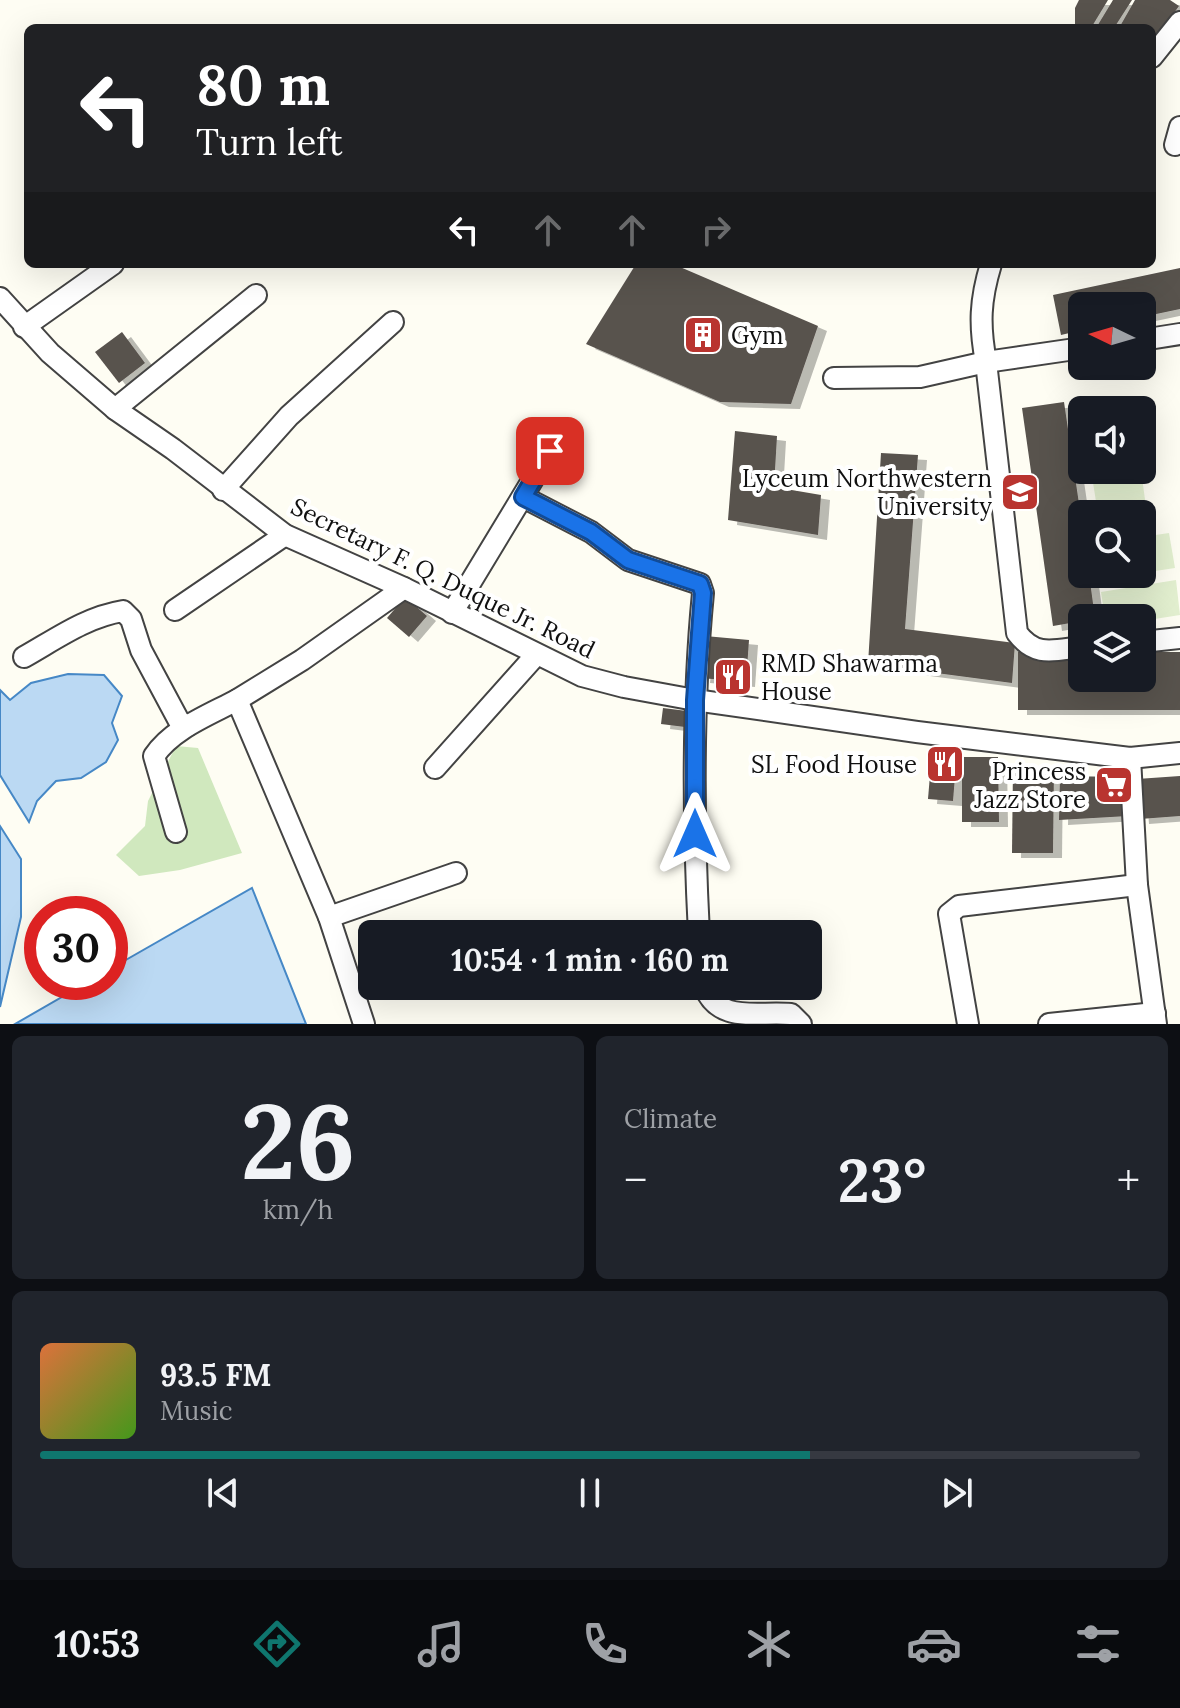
<!DOCTYPE html>
<html lang="en">
<head>
<meta charset="utf-8">
<style>
	body { margin:0; font-family:Lora,serif; background:#20242c; color:#f1f3f6; height:100vh; display:flex; flex-direction:column; font-size:30px; white-space:nowrap }
	* { box-sizing:border-box; margin:0 }
	p { font-size:26px; color:#9ea1a6 }
	.icon { flex:none; width:44px; height:44px; fill:none; stroke:currentColor; stroke-width:2; stroke-linecap:round; stroke-linejoin:round }
	.map { position:relative; height:1024px; overflow:hidden }
	.details { display:flex; flex-direction:column; gap:12px; padding:12px; background:#0d0f14; flex:1 }
	.details>* { flex:none }
	.top-card { position:absolute; left:24px; top:24px; width:1132px; height:244px; border-radius:12px; box-shadow:0 8px 32px #0002; background:#202124; color:#fff; overflow:hidden }
	.needle { width:52px; rotate:275deg }
	.buttons { position:absolute; left:1068px; top:292px; display:grid; gap:16px }
	.buttons a { display:grid; place-items:center; width:88px; height:88px; border-radius:12px; background:#171b24; box-shadow:0 8px 32px #0002; font-size:40px }
	.speed { position:absolute; left:24px; top:896px; display:flex; gap:16px; font-size:40px; font-weight:700; text-align:center }
	.speed>* { display:grid; place-content:center; width:104px; height:104px; border-radius:50%; background:#171b24; box-shadow:0 8px 32px #0002; line-height:1 }
	.speed .limit { border:12px solid #d22; background:#fff; color:#111 }
	.pin { position:absolute; display:grid; place-items:center; width:68px; height:68px; color:#fff; margin:-34px; border-radius:16px; box-shadow:0 4px 12px #0006 }
	.me { position:absolute; width:88px; margin:-44px; rotate:0deg; stroke-linejoin:round; filter:drop-shadow(0 0 6px #0008) }
	.turn { display:flex; align-items:center; gap:28px; height:168px; padding:0 40px; font-size:36px }
	.turn .icon { width:104px; height:104px; stroke-width:2.5 }
	.turn b { display:block; font-size:56px; line-height:68px }
	.lanes { display:flex; align-items:center; height:76px; padding:0 40px; background:#0003; justify-content:center; gap:40px; direction:ltr }
	.lanes .off { opacity:.35 }
	.big { font-size:60px; font-weight:700; line-height:1.1 }
	.details .tile { flex:1; display:flex; flex-direction:column; justify-content:center; gap:12px; min-width:0; padding:0 28px; border-radius:12px; background:#20242c }
	.details .dial { align-items:center; gap:0 }
	.dial b { font-size:104px; line-height:1 }
	.song { display:flex; align-items:center; gap:24px }
	.cover { width:96px; height:96px; border-radius:12px; background:linear-gradient(135deg,hsl(20 70% 55%),hsl(100 70% 35%)) }
	.played { height:8px; border-radius:4px; background:linear-gradient(90deg,#0f766e 70%,#363941 70%) }
	.keys { display:flex; justify-content:space-around; direction:ltr }
	.heat { display:flex; justify-content:space-between; align-items:center; font-size:44px; direction:ltr }
	.details .tiles { flex:1; display:grid; gap:12px; grid-template-columns:1fr 1fr }
	.tile:last-child { grid-column:span 2 }
	.trip { position:absolute; left:358px; top:920px; width:464px; height:80px; border-radius:12px; background:#171b24; box-shadow:0 8px 32px #0002; font-weight:700; line-height:80px; text-align:center }
	.menu { display:flex; height:128px; justify-content:space-around; align-items:center; background:#090b0e; color:#9ea1a6 }
	.menu .icon { width:56px; height:56px }
	.menu .on { color:#0f766e }
	.menu b { font-size:36px; color:#f1f3f6 }
	.map>svg:first-child { display:block }
	.green { fill:#d0e8be }
	.pitch { fill:#e2efcf }
	.water { fill:#bbd9f3; stroke:#4688c6; stroke-width:2 }
	.building { fill:#58524d; filter:url(#shadow) }
	.lines { fill:none; stroke-linecap:round; stroke-linejoin:round }
	.minor-casing { stroke:#434343; stroke-width:24 }
	.minor { stroke:#fff; stroke-width:20 }
	.route-casing { stroke:#114b97; stroke-width:20 }
	.route { stroke:#1a73e8; stroke-width:14 }
	.labels { text-anchor:middle; dominant-baseline:central; stroke-width:8; stroke-linejoin:round; paint-order:stroke }
	.poi-label { font-size:24px; fill:#101010; stroke:#fff; text-anchor:end }
	.street-label { font-size:24px; fill:#101010; stroke:#fff }
</style>
</head>
<body>
<div class="map">
<svg width="1180" height="1024" viewBox="0 0 1180 1024">
	<defs>
		<filter id="shadow"><feDropShadow dx="9" dy="5" stdDeviation="0" flood-color="#0004"/></filter>
	</defs>
	<rect width="100%" height="100%" fill="#fefdf3"/>
	<path class="green" d="M176 746 198 748 242 853 180 870 139 876 116 855 145 826 148 801Z"/>
	<g class="pitch">
		<path d="M1091 470H1141L1146 507 1098 514Z"/>
		<path d="M1169 533 1175 568 1142 573V537Z"/>
		<path d="M1176 580 1180 615 1142 621V618H1105L1101 592Z"/>
	</g>
	<g class="water">
		<path d="M68 674 104 675 122 696 112 723 118 740 106 762 81 778 56 781 37 801 29 822 0 775V690L10 700 31 683Z"/>
		<path d="M0 826 21 859V917L0 1007Z"/>
		<path d="M252 888 306 1024H15L88 982H110V969Z"/>
	</g>
	<g class="building">
		<path d="M1079 0H1108L1091 28H1075V8Z"/>
		<path d="M1113 0H1132L1114 28H1096Z"/>
		<path d="M1135 0H1170L1179 6 1152 43V28H1119Z"/>
		<path d="M636 264H673L818 326 791 404 720 402 586 344Z"/>
		<path d="M1180 268V309L1142 317V306H1082V330L1061 335 1053 295Z"/>
		<path d="M122 332 145 363 119 383 95 352Z"/>
		<path d="M1064 402 1082 524V574H1089L1095 618H1082V621L1053 626 1022 408Z"/>
		<path d="M735 431 777 436 774 487 821 495 818 535 728 520Z"/>
		<path d="M881 453 918 455 905 629 1015 643 1012 683 868 664Z"/>
		<path d="M405 597 427 616 409 637 387 618Z"/>
		<path d="M705 636 749 640 746 682 701 678Z"/>
		<path d="M1018 652H1082V678H1142V652H1180V710H1018Z"/>
		<path d="M663 708 687 711 685 727 661 724Z"/>
		<path d="M932 751 957 752 953 801 928 799Z"/>
		<path d="M962 757H998L999 822H962Z"/>
		<path d="M1013 766H1054L1053 853H1012Z"/>
		<path d="M1060 776 1124 777 1128 816 1059 820Z"/>
		<path d="M1180 776V816L1140 819 1137 779Z"/>
	</g>
	<g class="lines">
		<defs>
			<g id="minor">
				<path d="M1152 57 1180 22"/>
				<path d="M1175 145 1180 127"/>
				<path d="M991 264C980 300 979 325 986 362L1017 633C1036 658 1054 650 1082 647"/>
				<path d="M0 298 50 353 115 409 173 449 285 535 404 588 582 676 624 687 695 700 917 732 1130 758 1180 753"/>
				<path d="M24 327 113 264"/>
				<path d="M1142 340 1180 334"/>
				<path d="M834 378 920 377 986 362 1082 348"/>
				<path d="M115 409 256 295"/>
				<path d="M223 490 289 416 393 322"/>
				<path d="M523 497 591 532 628 560 700 584 703 593C692 706 693 820 699 934"/>
				<path d="M175 610 285 535"/>
				<path d="M452 613 550 451"/>
				<path d="M1142 642 1180 638"/>
				<path d="M24 657C56 639 86 617 123 611L131 619 141 650 179 721 187 726"/>
				<path d="M1130 758 1137 885 1156 1024"/>
				<path d="M435 768 536 655"/>
				<path d="M176 832 154 756C172 729 209 715 237 700"/>
				<path d="M329 917 456 873"/>
				<path d="M704 986C719 1024 755 1011 791 1014L801 1024"/>
				<path d="M364 1024 329 917 237 700 302 660 404 588"/>
				<path d="M968 1024 949 914 959 906 1137 885"/>
				<path d="M1049 1024 1155 1013"/>
			</g>
		</defs>
		<use href="#minor" class="minor-casing"/>
		<use href="#minor" class="minor"/>
	</g>
	<g class="lines">
		<defs>
			<path id="route" d="M550 451 523 497 591 532 628 560 700 584 703 593 695 700V834"/>
		</defs>
		<use href="#route" class="route-casing"/>
		<use href="#route" class="route"/>
	</g>
	<defs>
		<symbol id="building-square" viewBox="-11 -11 22 22"><rect x="-9" y="-9" width="18" height="18" rx="4" fill="#b9342f" stroke="#fff"/><path d="M-4-6H4V6H1V3H-1V6H-4ZM-2.5-4.3h1.7v1.8h-1.7ZM.8-4.3h1.7v1.8H.8ZM-2.5-1h1.7V.8h-1.7ZM.8-1h1.7V.8H.8Z" fill="#fff"/></symbol>
		<symbol id="university-square" viewBox="-11 -11 22 22"><rect x="-9" y="-9" width="18" height="18" rx="4" fill="#b9342f" stroke="#fff"/><path d="M0-5L7-2L0 1L-7-2ZM-4 1L0 2.5L4 1V4Q0 6-4 4Z" fill="#fff"/></symbol>
		<symbol id="restaurant-square" viewBox="-11 -11 22 22"><rect x="-9" y="-9" width="18" height="18" rx="4" fill="#b9342f" stroke="#fff"/><path d="M-5-6h1v4h1v-4h1v4h1v-4h1v5L-1.5 .5V6h-2V.5L-5-1ZM5-6V6H3V1.5H1.5Q1.5-4 5-6Z" fill="#fff"/></symbol>
		<symbol id="supermarket-square" viewBox="-11 -11 22 22"><rect x="-9" y="-9" width="18" height="18" rx="4" fill="#b9342f" stroke="#fff"/><path d="M-6-5.5h2.5l.6 2H6L4.5 2H-2.5L-4.4-4H-6ZM-1.5 3.2a1.3 1.3 0 1 0 .1 0ZM3 3.2a1.3 1.3 0 1 0 .1 0Z" fill="#fff"/></symbol>
	</defs>
	<g fill-rule="evenodd">
		<use href="#building-square" x="681" y="313" width="44" height="44"/>
		<use href="#university-square" x="998" y="470" width="44" height="44"/>
		<use href="#restaurant-square" x="711" y="655" width="44" height="44"/>
		<use href="#restaurant-square" x="923" y="742" width="44" height="44"/>
		<use href="#supermarket-square" x="1092" y="763" width="44" height="44"/>
	</g>
	<g class="labels">
		<g class="poi-label">
			<text x="731" y="335" text-anchor="start">Gym</text>
			<text x="992" y="478">Lyceum Northwestern<tspan x="992" dy="28">University</tspan></text>
			<text x="761" y="663" text-anchor="start">RMD Shawarma<tspan x="761" dy="28">House</tspan></text>
			<text x="917" y="764">SL Food House</text>
			<text x="1086" y="771">Princess<tspan x="1086" dy="28">Jazz Store</tspan></text>
		</g>
		<g class="street-label">
			<text transform="translate(443 578) rotate(26)">Secretary F. Q. Duque Jr. Road</text>
		</g>
	</g>
</svg>
<div class="buttons">
<a><svg class="needle" viewBox="-14 -14 28 28"><path d="M0-13l5 13h-10z" fill="#e53935"/><path d="M0 13l5-13h-10z" fill="#9ea1a6"/></svg></a>
<a><svg class="icon" aria-label="sound" viewBox="0 0 24 24"><path d="M4 9h4l5-4v14l-5-4H4zM17 9q2 3 0 6"/></svg></a>
<a><svg class="icon" aria-label="search" viewBox="0 0 24 24"><circle cx="10" cy="10" r="6"/><path d="M15 15l6 6"/></svg></a>
<a><svg class="icon" aria-label="layers" viewBox="0 0 24 24"><path d="M12 4l9 5-9 5-9-5zM3 14l9 5 9-5"/></svg></a>
</div>
<div class="speed"><div class="limit">30</div></div>
<div class="pin" style="left:550px;top:451px;background:#d93025"><svg class="icon" aria-label="arrive" viewBox="0 0 24 24"><path d="M6 21V4h12l-3 4 3 4H6"/></svg></div>
<svg class="me" style="left:695px;top:834px" viewBox="-20 -20 40 40"><path d="M0-17L14 15 0 8-14 15z" fill="#1a73e8" stroke="#fff" stroke-width="4"/></svg>
<div class="trip">10:54 · 1 min · 160 m</div>
<div class="top-card">
<div class="turn"><svg class="icon" aria-label="left" viewBox="0 0 24 24"><path d="M17 20v-9H6M10 6l-5 5 5 5"/></svg><div><b>80 m</b>Turn left</div></div>
<div class="lanes"><svg class="icon" aria-label="left" viewBox="0 0 24 24"><path d="M17 20v-9H6M10 6l-5 5 5 5"/></svg><svg class="icon off" aria-label="ahead" viewBox="0 0 24 24"><path d="M12 20V5M6 11l6-6 6 6"/></svg><svg class="icon off" aria-label="ahead" viewBox="0 0 24 24"><path d="M12 20V5M6 11l6-6 6 6"/></svg><svg class="icon off" aria-label="right" viewBox="0 0 24 24"><path d="M7 20v-9h11M14 6l5 5-5 5"/></svg></div>
</div>
</div>
<section class="details">
<div class="tiles">
<div class="tile dial"><b>26</b><p>km/h</p></div>
<div class="tile"><p>Climate</p>
<div class="heat"><a>−</a><b class="big">23°</b><a>+</a></div>
</div>
<div class="tile">
<div class="song"><i class="cover"></i><div><b>93.5 FM</b><p>Music</p></div></div>
<div class="played"></div>
<div class="keys"><svg class="icon" aria-label="previous" viewBox="0 0 24 24"><path d="M18 5L8 12l10 7zM5 5v14"/></svg><svg class="icon" aria-label="pause" viewBox="0 0 24 24"><path d="M8 5v14M16 5v14"/></svg><svg class="icon" aria-label="next" viewBox="0 0 24 24"><path d="M6 5l10 7-10 7zM19 5v14"/></svg></div>
</div>
</div>
</section>
<nav class="menu">
<b>10:53</b>
<svg class="icon on" aria-label="directions" viewBox="0 0 24 24"><path d="M12 3l9 9-9 9-9-9zM9 14v-3h6M13 9l2 2-2 2"/></svg>
<svg class="icon" aria-label="music" viewBox="0 0 24 24"><path d="M9 18V5l10-2v13"/><circle cx="6" cy="18" r="3"/><circle cx="16" cy="16" r="3"/></svg>
<svg class="icon" aria-label="phone" viewBox="0 0 24 24"><path d="M5 4h4l2 5-3 2q2 4 5 5l2-3 5 2v4C11 20 4 13 5 4z"/></svg>
<svg class="icon" aria-label="climate" viewBox="0 0 24 24"><path d="M12 3v18M4 7l16 10M4 17L20 7"/></svg>
<svg class="icon" aria-label="car" viewBox="0 0 24 24"><path d="M5 17H2v-5l4-1 3-4h7l3 4 3 1v5h-3M9 17h6M6 11h13"/><circle cx="7" cy="17" r="2"/><circle cx="17" cy="17" r="2"/></svg>
<svg class="icon" aria-label="filters" viewBox="0 0 24 24"><path d="M4 7h16M4 17h16"/><circle cx="9" cy="7" r="2"/><circle cx="15" cy="17" r="2"/></svg>
</nav>
</body>
</html>
